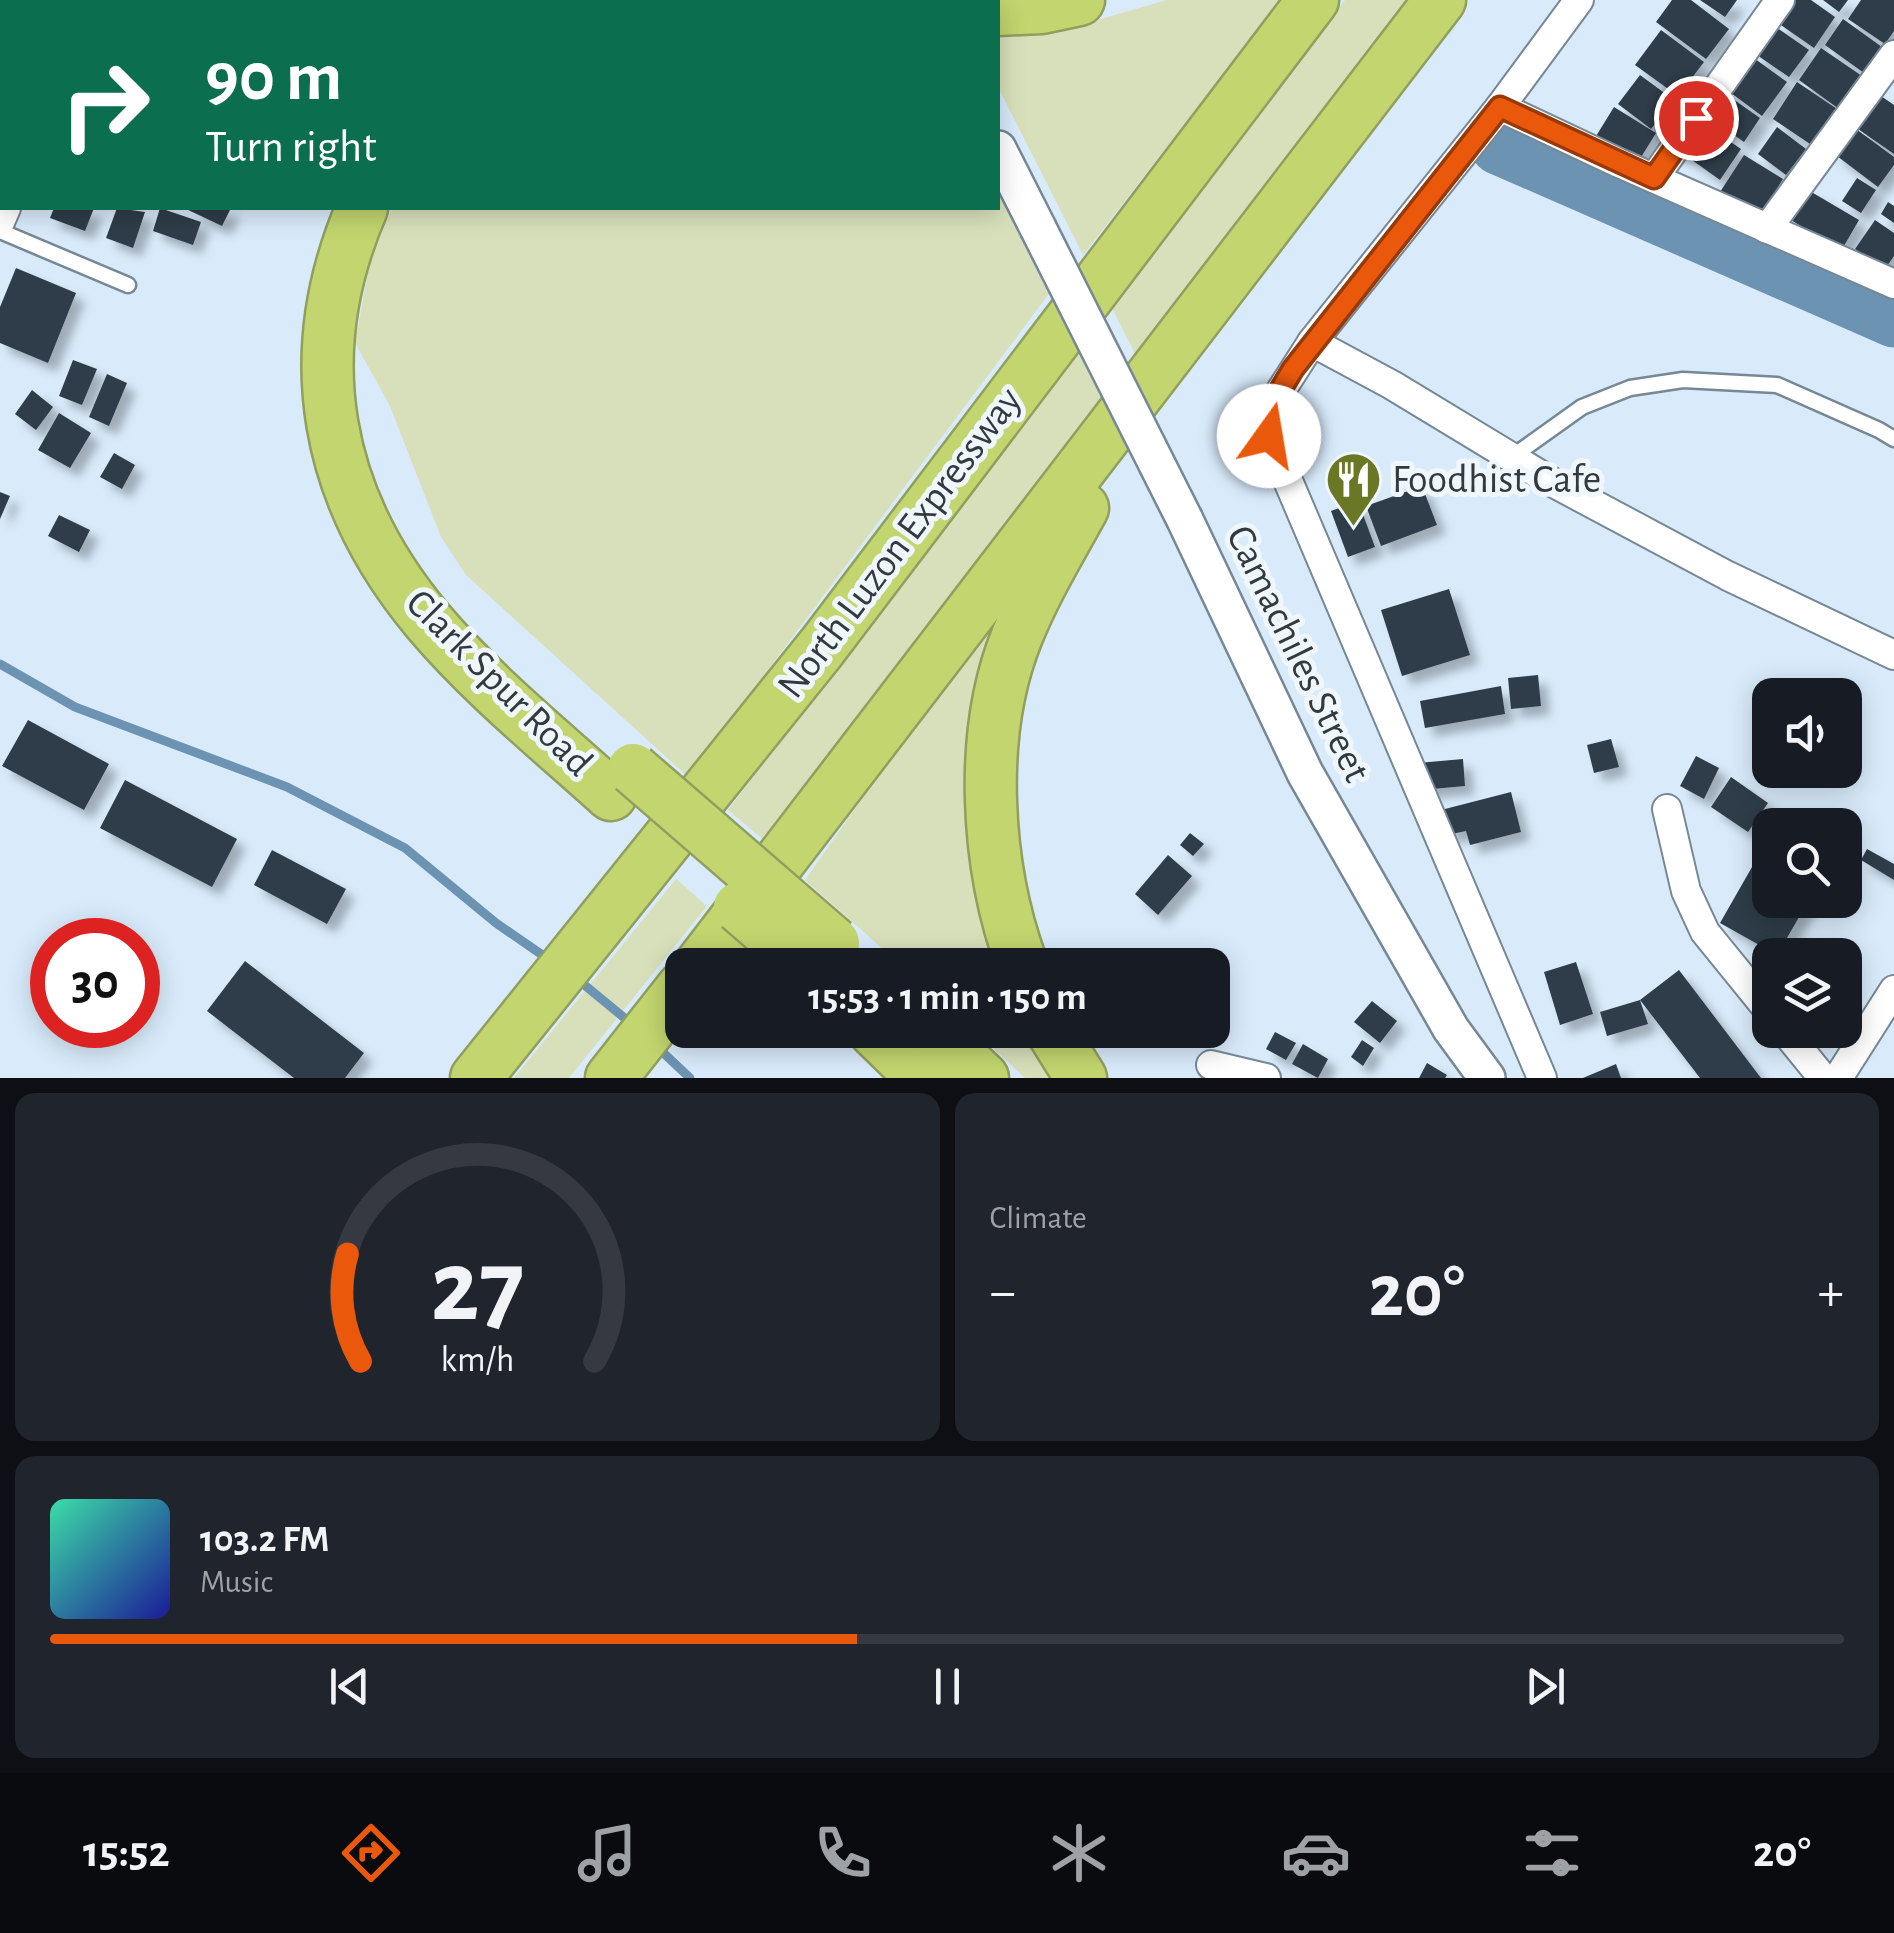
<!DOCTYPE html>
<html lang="en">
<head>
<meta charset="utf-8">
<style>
	body { margin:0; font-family:"Alegreya Sans",sans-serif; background:#20242c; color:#f1f3f6; height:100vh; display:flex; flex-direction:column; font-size:38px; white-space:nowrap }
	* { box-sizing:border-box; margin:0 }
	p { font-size:32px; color:#9ea1a6 }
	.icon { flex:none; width:55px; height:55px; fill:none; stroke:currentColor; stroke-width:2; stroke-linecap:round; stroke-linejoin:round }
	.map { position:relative; height:1078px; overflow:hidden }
	.panel { display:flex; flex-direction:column; gap:15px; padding:15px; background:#0d0f14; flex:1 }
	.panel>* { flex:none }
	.guide { position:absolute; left:0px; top:0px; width:1000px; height:210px; box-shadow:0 5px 25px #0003; background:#0b6e4f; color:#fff; overflow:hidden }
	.fabs { position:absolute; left:1752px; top:678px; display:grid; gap:20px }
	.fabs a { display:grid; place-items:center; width:110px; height:110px; border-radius:20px; background:#171b24; box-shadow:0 5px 25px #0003; font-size:50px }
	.speed { position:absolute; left:30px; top:918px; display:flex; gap:20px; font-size:50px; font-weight:700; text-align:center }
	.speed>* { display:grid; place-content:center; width:130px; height:130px; border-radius:50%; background:#171b24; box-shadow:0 5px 25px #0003; line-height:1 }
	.speed .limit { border:15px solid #d22; background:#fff; color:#111 }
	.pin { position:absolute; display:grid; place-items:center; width:85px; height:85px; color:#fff; margin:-42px; border:5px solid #fff; border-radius:50%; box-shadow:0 2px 10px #0007 }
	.me { position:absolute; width:110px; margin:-55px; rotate:13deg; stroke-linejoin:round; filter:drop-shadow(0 0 8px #0008) }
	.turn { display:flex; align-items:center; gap:35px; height:210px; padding:0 40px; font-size:45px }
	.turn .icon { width:130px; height:130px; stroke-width:2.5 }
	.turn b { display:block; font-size:70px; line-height:85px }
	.big { font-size:75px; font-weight:700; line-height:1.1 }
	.panel .card { flex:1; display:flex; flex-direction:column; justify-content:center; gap:15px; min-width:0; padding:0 35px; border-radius:20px; background:#20242c }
	.panel .dial { align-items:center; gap:0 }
	.dial svg { height:260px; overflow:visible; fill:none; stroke:#363941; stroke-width:7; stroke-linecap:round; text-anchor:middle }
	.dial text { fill:#f1f3f6; stroke:none }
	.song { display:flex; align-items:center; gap:30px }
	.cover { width:120px; height:120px; border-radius:15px; background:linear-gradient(135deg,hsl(160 70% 55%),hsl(240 70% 35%)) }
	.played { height:10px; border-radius:5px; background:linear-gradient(90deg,#ea580c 45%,#363941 45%) }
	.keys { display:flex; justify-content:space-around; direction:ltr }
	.heat { display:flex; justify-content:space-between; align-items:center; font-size:55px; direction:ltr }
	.panel .tiles { flex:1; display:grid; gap:15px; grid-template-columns:1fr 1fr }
	.card:last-child { grid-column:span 2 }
	.trip { position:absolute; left:665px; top:948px; width:565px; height:100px; border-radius:20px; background:#171b24; box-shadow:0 5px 25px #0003; font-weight:700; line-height:100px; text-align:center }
	.dock { display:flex; height:160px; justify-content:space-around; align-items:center; background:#090b0e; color:#9ea1a6 }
	.dock .icon { width:70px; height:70px }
	.dock .selected { color:#ea580c }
	.dock b { font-size:45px; color:#f1f3f6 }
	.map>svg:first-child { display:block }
	.green { fill:#d8e0bb }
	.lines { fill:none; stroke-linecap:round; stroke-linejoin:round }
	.stream { stroke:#6d93b3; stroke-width:9 }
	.river { stroke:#6d93b3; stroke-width:55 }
	.building { fill:#2f3e4a; filter:url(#shadow) }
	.service-casing { stroke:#768795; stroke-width:19 }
	.minor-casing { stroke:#768795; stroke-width:32 }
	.tertiary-casing { stroke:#768795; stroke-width:40 }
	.motorway-casing { stroke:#909f5e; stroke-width:55 }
	.service { stroke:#fff; stroke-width:14 }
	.minor { stroke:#fff; stroke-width:28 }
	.tertiary { stroke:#fff; stroke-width:35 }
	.motorway { stroke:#c2d56e; stroke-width:50 }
	.tertiary-bridge-casing { stroke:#768795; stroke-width:40; stroke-linecap:butt }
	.motorway-bridge-casing { stroke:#909f5e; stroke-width:55; stroke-linecap:butt }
	.tertiary-bridge { stroke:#fff; stroke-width:35 }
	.motorway-bridge { stroke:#c2d56e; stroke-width:50 }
	.route-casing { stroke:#983908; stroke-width:25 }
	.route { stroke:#ea580c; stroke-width:18 }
	.labels { text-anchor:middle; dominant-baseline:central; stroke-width:10; stroke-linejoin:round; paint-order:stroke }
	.poi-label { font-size:40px; fill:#323a40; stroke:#eff7fd; text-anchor:start }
	.street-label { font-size:40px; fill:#323a40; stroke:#eff7fd }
</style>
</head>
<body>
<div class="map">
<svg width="1894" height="1078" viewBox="0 0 1894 1078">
	<defs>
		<filter id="shadow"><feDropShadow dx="9" dy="9" stdDeviation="5" flood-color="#0004"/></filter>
	</defs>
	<rect width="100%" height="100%" fill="#d9ebfb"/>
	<g class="green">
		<path d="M1167 0H1281L1083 255 998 87V38L1080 25Z"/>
		<path d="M1345 0H1406L1138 360 1112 308Z"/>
		<path d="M998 191 1051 291 688 777 466 575 441 537 389 404 355 343 370 262 392 208H998Z"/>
		<path d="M1082 346 1105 396 770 845 728 810Z"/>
		<path d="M1000 602 1008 607 975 686 964 780 983 902 1005 965H901L805 880Z"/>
		<path d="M676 879 707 906 569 1078H514Z"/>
		<path d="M974 1030H1033L1065 1078H1025Z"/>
	</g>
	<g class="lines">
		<g class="stream">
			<path d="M0 664 75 707 287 787 405 848 496 923 551 961"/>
			<path d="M576 978 633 1025"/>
			<path d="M656 1046 690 1078"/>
		</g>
		<path class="river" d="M1498 147 1894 320"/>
	</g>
	<g class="building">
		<path d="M1672 0H1691L1729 29 1706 59 1656 22Z"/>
		<path d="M1700 0H1737L1725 17Z"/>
		<path d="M1793 0H1811L1835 17 1814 48 1778 23Z"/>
		<path d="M1823 0H1848L1839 12Z"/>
		<path d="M1861 0H1894V31L1885 44 1848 19Z"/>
		<path d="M1843 19 1882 47 1864 73 1825 45Z"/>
		<path d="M1773 25 1809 50 1789 77 1754 53Z"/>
		<path d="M1661 30 1704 62 1678 96 1635 65Z"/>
		<path d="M1821 48 1862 76 1839 109 1799 80Z"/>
		<path d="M1751 56 1787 82 1762 116 1727 90Z"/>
		<path d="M1640 75 1674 100 1651 129 1618 104Z"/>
		<path d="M1797 82 1843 113 1819 150 1773 119Z"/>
		<path d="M1723 92 1760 118 1744 142 1707 116Z"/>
		<path d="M1881 96 1894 105V154L1858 129Z"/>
		<path d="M1614 107 1656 133 1635 167 1593 141Z"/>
		<path d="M1706 125 1741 149 1720 180 1685 155Z"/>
		<path d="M1852 126 1894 157V165L1878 187 1833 153Z"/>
		<path d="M1777 127 1806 149 1786 175 1758 154Z"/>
		<path d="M1744 155 1783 179 1759 217 1720 192Z"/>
		<path d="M1857 178 1876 190 1861 213 1842 201Z"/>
		<path d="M1808 190 1859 220 1841 251 1791 220Z"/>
		<path d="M1888 202 1894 206V223L1881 214Z"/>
		<path d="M54 208H94L85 231 50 218Z"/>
		<path d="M117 208 145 212 133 248 106 238Z"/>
		<path d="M160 208 201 222 193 245 153 231Z"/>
		<path d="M184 208H231L222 226Z"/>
		<path d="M1875 220 1894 233V256L1885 269 1855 249Z"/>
		<path d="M16 268 76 293 48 363 0 343V307Z"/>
		<path d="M73 360 97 369 82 405 59 396Z"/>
		<path d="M107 374 127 383 109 426 89 417Z"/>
		<path d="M32 390 53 407 36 430 15 414Z"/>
		<path d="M59 413 91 433 70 468 38 450Z"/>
		<path d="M114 453 135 465 122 489 100 477Z"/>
		<path d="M1422 486 1437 525 1381 546 1366 506Z"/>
		<path d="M0 492 10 496 0 519Z"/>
		<path d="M1358 501 1375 547 1348 557 1331 511Z"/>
		<path d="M59 515 90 530 79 552 48 536Z"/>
		<path d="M1449 589 1470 655 1402 676 1381 610Z"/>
		<path d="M1538 675 1541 706 1511 709 1508 678Z"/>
		<path d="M1501 686 1505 714 1425 728 1420 701Z"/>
		<path d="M28 720 109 764 84 810 2 766Z"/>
		<path d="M1611 739 1619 767 1594 773 1587 745Z"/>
		<path d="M1696 756 1719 768 1704 799 1680 786Z"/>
		<path d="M1463 759 1465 786 1421 790 1418 763Z"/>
		<path d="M1731 777 1768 803 1748 832 1711 807Z"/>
		<path d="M125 780 237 839 212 887 100 828Z"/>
		<path d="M1511 792 1521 832 1470 845 1466 831 1447 835 1441 810Z"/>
		<path d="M1190 833 1204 844 1193 856 1180 845Z"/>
		<path d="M1867 849 1894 864V880L1861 860Z"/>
		<path d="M272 850 346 889 327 924 254 885Z"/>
		<path d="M1168 855 1192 876 1158 915 1135 894Z"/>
		<path d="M1756 860 1770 868V900H1809L1777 955 1720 923Z"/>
		<path d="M245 961 364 1053 345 1078H294L207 1011Z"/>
		<path d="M1576 962 1593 1014 1560 1025 1544 972Z"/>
		<path d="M1679 970 1761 1078H1700L1640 1000Z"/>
		<path d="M1640 1000 1648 1024 1607 1036 1600 1012Z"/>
		<path d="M1372 1001 1397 1021 1380 1043 1354 1022Z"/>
		<path d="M1275 1032 1296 1043 1286 1060 1266 1049Z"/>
		<path d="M1362 1040 1374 1048 1363 1066 1351 1057Z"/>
		<path d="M1303 1044 1328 1059 1318 1078 1292 1064Z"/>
		<path d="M1427 1063 1447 1075 1445 1078H1419Z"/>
		<path d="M1616 1064 1621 1078H1583Z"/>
	</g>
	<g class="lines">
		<defs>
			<g id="service">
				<path d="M0 231 128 285"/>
				<path d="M1512 457 1582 407 1630 388 1683 380 1777 385 1879 430 1894 439"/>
			</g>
			<g id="minor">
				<path d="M85 2 86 0"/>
				<path d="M1500 107 1619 163 1894 284"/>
				<path d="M1654 178 1780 0"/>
				<path d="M0 222 6 208"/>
				<path d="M1767 229 1894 55"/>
				<path d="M1312 342 1392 385 1552 482 1728 576 1894 655"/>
				<path d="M1667 809 1686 891 1705 932 1770 1012"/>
				<path d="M1784 1030 1823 1078"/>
				<path d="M1211 1065 1266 1078"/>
				<path d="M1542 1078 1269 436 1266 414 1312 342 1500 107 1579 0"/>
				<path d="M1838 1078 1894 990"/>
			</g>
			<g id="tertiary">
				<path d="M918 0 920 2"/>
				<path d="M998 149 1038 228"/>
				<path d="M1185 520 1305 773 1451 1029 1487 1078"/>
			</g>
			<g id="motorway">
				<path d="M773 0 817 2"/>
				<path d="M633 2 653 0"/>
				<path d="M998 10 1041 8 1079 0"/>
				<path d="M362 208C298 356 325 498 428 621 482 685 549 739 611 795"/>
				<path d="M700 965 1440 0"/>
				<path d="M1022 965C986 867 977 735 1017 636 1035 591 1060 550 1083 508"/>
				<path d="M873 1030 922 1078"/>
				<path d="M932 1030 983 1078"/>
				<path d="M1051 1030 1081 1078"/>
				<path d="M476 1078 822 647 1313 0"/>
				<path d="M611 1078 682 988"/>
			</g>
		</defs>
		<use href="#service" class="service-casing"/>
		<use href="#minor" class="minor-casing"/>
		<use href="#tertiary" class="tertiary-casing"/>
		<use href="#motorway" class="motorway-casing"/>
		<use href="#service" class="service"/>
		<use href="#minor" class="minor"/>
		<use href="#tertiary" class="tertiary"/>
		<use href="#motorway" class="motorway"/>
		<defs>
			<path id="tertiary-bridge" d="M1038 228 1185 520"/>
			<g id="motorway-bridge">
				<path d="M633 769 834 943"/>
				<path d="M739 907 806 965"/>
			</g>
		</defs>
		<use href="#tertiary-bridge" class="tertiary-bridge-casing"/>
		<use href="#motorway-bridge" class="motorway-bridge-casing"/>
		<use href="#tertiary-bridge" class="tertiary-bridge"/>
		<use href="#motorway-bridge" class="motorway-bridge"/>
	</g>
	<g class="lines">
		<defs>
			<path id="route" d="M1269 436 1266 414 1293 369 1500 107 1654 178 1696 118"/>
		</defs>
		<use href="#route" class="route-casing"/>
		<use href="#route" class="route"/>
	</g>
	<defs>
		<symbol id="restaurant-pin" viewBox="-11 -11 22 30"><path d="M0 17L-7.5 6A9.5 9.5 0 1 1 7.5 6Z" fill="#6a7724" stroke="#eff7fd"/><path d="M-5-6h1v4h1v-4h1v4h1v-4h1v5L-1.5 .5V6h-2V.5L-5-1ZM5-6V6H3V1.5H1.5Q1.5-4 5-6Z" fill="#fff"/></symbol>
	</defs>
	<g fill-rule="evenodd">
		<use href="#restaurant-pin" x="1322" y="448" width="63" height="86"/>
	</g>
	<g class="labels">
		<g class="poi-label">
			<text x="1392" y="480">Foodhist Cafe</text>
		</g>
		<g class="street-label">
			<text transform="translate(900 543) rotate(-53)">North Luzon Expressway</text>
			<text transform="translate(1298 654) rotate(64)">Camachiles Street</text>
			<text transform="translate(499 683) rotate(45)">Clark Spur Road</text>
		</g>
	</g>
</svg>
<div class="fabs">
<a><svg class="icon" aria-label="sound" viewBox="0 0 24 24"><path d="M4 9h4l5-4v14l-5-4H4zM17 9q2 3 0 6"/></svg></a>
<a><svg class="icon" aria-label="search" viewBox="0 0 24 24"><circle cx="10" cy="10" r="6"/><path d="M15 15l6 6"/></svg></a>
<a><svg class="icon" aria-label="layers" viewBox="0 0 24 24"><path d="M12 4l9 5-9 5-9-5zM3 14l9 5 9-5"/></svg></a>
</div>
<div class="speed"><div class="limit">30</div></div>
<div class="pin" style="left:1696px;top:118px;background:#d93025"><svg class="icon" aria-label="arrive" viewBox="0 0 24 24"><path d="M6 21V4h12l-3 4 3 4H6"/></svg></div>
<svg class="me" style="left:1269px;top:436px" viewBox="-20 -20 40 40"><circle r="19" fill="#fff"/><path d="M0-13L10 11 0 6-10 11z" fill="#ea580c"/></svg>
<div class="trip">15:53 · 1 min · 150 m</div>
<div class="guide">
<div class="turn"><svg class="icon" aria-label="right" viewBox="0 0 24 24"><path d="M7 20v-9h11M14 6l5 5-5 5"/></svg><div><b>90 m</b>Turn right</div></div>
</div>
</div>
<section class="panel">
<div class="tiles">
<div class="card dial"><svg viewBox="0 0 100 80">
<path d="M14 69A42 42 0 1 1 86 69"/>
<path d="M14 69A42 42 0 0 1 10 36" stroke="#ea580c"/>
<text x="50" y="56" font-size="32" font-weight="700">27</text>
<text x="50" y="72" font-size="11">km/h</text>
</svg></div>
<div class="card"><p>Climate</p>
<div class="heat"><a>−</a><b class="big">20°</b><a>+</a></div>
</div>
<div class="card">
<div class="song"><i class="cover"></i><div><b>103.2 FM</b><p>Music</p></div></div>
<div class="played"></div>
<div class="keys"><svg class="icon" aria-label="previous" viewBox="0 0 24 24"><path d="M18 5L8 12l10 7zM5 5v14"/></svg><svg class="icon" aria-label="pause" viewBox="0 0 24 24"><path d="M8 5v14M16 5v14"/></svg><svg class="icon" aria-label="next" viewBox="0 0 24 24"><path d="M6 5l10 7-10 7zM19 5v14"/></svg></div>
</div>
</div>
</section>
<nav class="dock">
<b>15:52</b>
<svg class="icon selected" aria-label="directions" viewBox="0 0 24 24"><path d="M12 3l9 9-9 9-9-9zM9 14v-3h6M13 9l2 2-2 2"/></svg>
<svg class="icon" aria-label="music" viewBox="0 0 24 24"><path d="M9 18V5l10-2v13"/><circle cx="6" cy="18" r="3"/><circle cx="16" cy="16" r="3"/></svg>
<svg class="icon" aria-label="phone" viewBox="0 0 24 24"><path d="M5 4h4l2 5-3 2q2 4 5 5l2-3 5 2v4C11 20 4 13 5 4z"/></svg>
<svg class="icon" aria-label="climate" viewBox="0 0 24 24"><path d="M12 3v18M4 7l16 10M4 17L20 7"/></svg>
<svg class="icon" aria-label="car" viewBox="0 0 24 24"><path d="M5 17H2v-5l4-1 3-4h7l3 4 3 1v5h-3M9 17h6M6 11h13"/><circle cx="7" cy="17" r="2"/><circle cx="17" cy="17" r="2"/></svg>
<svg class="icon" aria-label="filters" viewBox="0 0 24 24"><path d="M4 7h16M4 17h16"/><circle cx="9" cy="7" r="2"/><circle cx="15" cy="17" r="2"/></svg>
<b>20°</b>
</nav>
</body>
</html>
